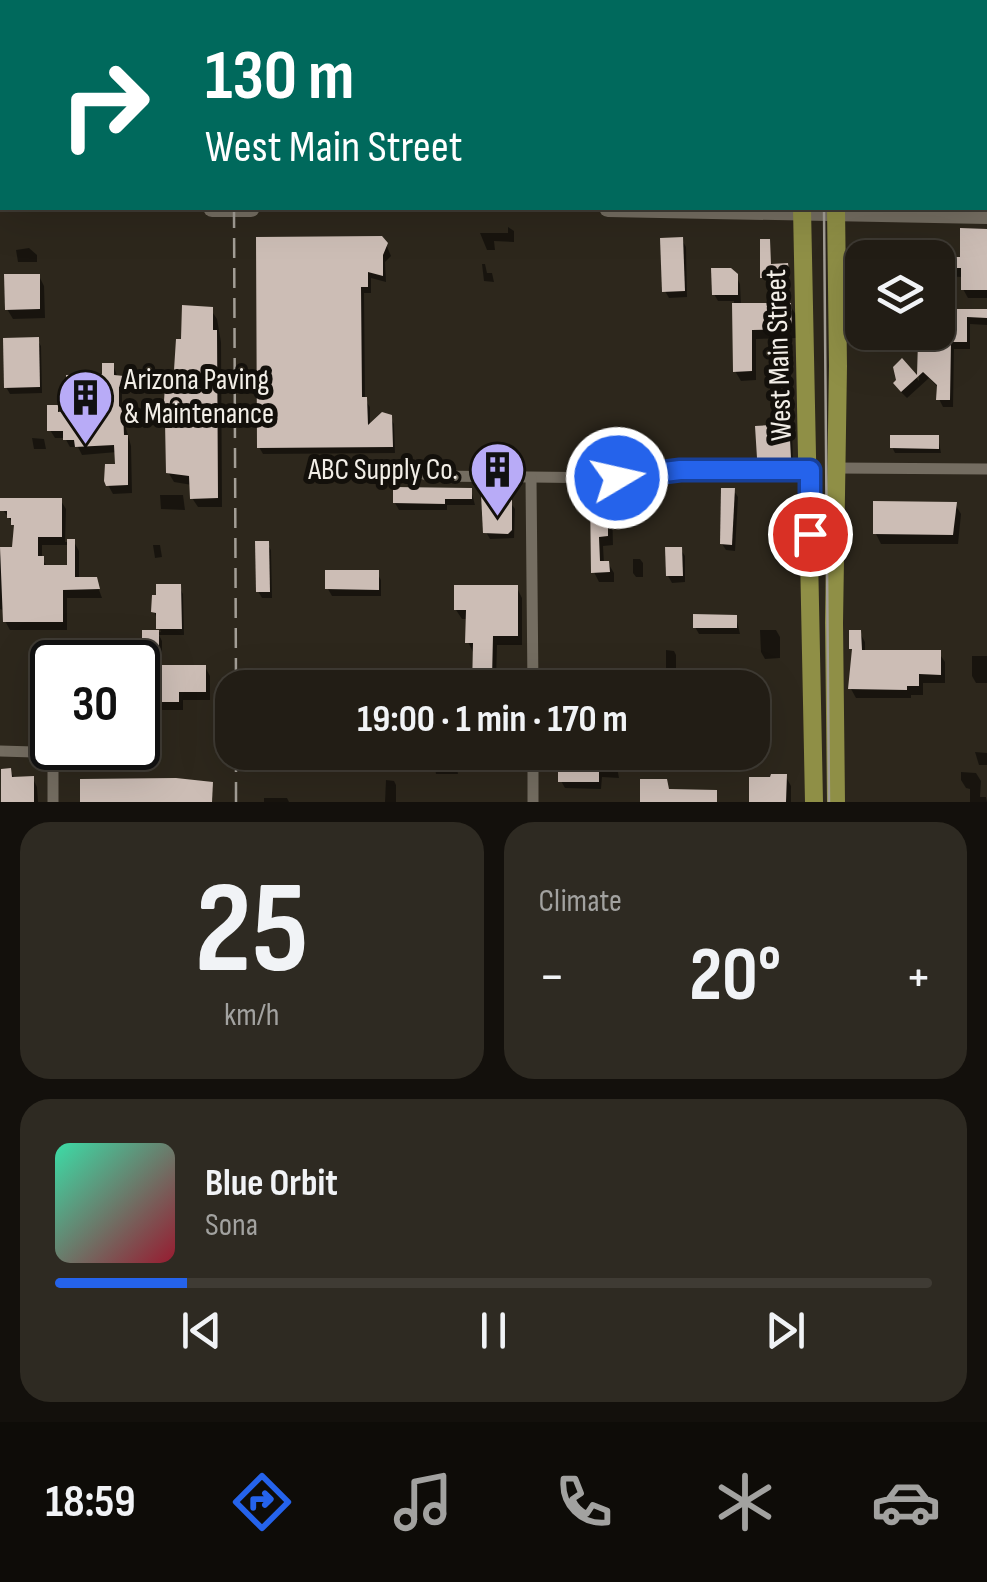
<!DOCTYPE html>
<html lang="en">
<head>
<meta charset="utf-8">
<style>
	body { margin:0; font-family:"Sofia Sans Condensed",sans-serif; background:#2e2a22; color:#f1f3f6; height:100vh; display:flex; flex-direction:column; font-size:38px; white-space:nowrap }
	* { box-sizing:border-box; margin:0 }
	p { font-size:32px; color:#a2a2a0 }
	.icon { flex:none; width:55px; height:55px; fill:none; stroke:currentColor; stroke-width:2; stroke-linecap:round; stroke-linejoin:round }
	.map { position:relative; height:802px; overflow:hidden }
	.drawer { display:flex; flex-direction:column; gap:20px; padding:20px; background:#13100c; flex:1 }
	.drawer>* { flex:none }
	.hud { position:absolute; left:0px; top:0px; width:988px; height:210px; box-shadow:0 10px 40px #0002,0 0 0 2px #3f3b34; background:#00695c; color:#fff; overflow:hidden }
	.controls { position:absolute; left:845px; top:240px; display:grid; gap:20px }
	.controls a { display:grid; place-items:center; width:110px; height:110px; border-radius:20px; background:#221d15; box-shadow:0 10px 40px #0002,0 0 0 2px #3f3b34; font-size:50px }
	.speed { position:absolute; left:30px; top:640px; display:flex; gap:20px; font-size:50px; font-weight:700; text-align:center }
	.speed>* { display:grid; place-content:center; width:130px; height:130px; border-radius:50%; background:#221d15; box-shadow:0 10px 40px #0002,0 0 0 2px #3f3b34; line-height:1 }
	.speed .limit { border:5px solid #111; border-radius:15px; background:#fff; color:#111 }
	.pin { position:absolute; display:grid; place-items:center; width:85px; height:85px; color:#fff; margin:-42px; border:5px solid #fff; border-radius:50%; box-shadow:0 2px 10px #0007 }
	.me { position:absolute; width:110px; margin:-55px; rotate:81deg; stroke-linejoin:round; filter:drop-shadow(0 0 8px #0008) }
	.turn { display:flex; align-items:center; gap:35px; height:210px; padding:0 40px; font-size:45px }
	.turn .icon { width:130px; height:130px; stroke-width:2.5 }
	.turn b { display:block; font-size:70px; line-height:85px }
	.big { font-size:75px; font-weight:700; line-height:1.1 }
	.drawer .card { flex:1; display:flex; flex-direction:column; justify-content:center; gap:15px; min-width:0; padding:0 35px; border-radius:30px; background:#2e2a22 }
	.drawer .dial { align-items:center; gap:0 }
	.dial b { font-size:130px; line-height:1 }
	.song { display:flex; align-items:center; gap:30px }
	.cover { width:120px; height:120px; border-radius:15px; background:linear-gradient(135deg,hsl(160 70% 55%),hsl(350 70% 35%)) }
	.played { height:10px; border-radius:5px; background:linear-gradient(90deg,#2563eb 15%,#3f3b34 15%) }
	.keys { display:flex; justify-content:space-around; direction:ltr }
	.heat { display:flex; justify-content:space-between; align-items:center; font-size:55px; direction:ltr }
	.drawer .tiles { flex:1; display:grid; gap:20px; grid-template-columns:1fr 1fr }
	.card:last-child { grid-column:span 2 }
	.trip { position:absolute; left:215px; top:670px; width:555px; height:100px; border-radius:30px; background:#221d15; box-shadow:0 10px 40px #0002,0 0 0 2px #3f3b34; font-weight:700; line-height:100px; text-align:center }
	.dock { display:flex; height:160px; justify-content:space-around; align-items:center; background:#0e0c08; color:#a2a2a0 }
	.dock .icon { width:70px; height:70px }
	.dock .current { color:#2563eb }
	.dock b { font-size:45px; color:#f1f3f6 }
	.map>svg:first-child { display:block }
	.shadow { fill:#0007; fill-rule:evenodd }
	.building { fill:#ccbdb5 }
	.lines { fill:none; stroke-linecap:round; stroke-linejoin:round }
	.minor { stroke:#746d61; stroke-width:11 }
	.secondary { stroke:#746d61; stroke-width:18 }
	.primary { stroke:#8f8f46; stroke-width:18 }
	.tram { stroke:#a39e96; stroke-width:2.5 }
	.rail { stroke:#a39e96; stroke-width:2.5; stroke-dasharray:20 10; stroke-linecap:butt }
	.route-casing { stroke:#184099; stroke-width:25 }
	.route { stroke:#2563eb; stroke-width:18 }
	.labels { text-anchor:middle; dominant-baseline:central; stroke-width:10; stroke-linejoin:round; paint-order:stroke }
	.street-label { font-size:30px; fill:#f2eee7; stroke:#13100b }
	.poi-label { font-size:30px; fill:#f2eee7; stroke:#13100b; text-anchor:start }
</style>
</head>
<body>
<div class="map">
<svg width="987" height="802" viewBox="0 0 987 802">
	<rect width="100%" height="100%" fill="#2d271c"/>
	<g class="shadow">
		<rect x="27" y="0" width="25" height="2"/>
		<rect x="125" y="0" width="64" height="2"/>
		<rect x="469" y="0" width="95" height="2"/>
		<path d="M934 0H987V33L985 2Z"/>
		<path d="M508 227 514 231V242L494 241 495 250H487L480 233H508Z"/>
		<path d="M987 231V298H968L963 289V277L938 276V259H962Z"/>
		<path d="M682 240 686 247 687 297 669 298 665 291Z"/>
		<path d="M385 242 391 256 385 262 386 282 371 278V293H364L365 400 370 407V426L390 417 394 424 395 453 263 454 259 447Z"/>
		<path d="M29 248 37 255V262H18L16 250Z"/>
		<path d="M482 264H485L487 273H492L494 282 484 281Z"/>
		<path d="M39 276 44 286 45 318 13 319 7 309Z"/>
		<path d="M736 276 740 284 741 306 790 305 796 315V338L756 339V380L741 381 735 371 734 301H718L714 294Z"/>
		<path d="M211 310 217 319 221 342 222 507H198L192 498V485L174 482 168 472 167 432 161 422 184 342Z"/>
		<path d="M958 312H987V325L970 324V349H954L953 407H943L939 399V388L929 378 907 398 900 391 902 362 919 381 920 348 890 347 886 340 938 332V321H958Z"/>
		<path d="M37 340 41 346 42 393 10 394 6 387Z"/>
		<path d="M113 365 118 378H123L127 386 128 394H122V414L131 446 132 493 113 494 108 485 118 466 117 452 82 455 78 447H70L65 438H55L50 430 57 407 61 414H80V402H73L68 394 105 377Z"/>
		<path d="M788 421 792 428 793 465 763 464 759 457Z"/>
		<path d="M938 437 941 453H895L892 447Z"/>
		<path d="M32 438 44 439 46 449H34Z"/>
		<path d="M471 490 475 505H447V510H399L395 503Z"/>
		<path d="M734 491 738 497 735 551 726 550 722 544Z"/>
		<path d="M593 493H606L612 503 613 545 603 546 604 564 608 563 614 573V582H599L594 572Z"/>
		<path d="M160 495H183L185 510 161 509Z"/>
		<path d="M61 501 66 509 65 542H74L79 551V579H95L102 598H67V630H10L5 621V611L0 609V558L2 549 17 546V529L3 510ZM42 545H70V568H48L42 559Z"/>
		<path d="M510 502 515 509 514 538 490 539 486 532Z"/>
		<path d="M955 504 961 514 958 544H881L876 534Z"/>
		<path d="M267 544 271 550 272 598H262L258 591Z"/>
		<path d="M153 545H160L162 557 155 558Z"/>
		<path d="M681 550 685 556V582L672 583 668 576Z"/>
		<path d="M633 559H640L643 563V577H636L633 573Z"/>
		<path d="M377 573 381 580V596H332L328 589Z"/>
		<path d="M179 587 183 594 184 635H159L162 641V668L205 667 210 676V700H183V710H155L150 701 161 694V674H150L145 665V633L161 632 154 611Z"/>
		<path d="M517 588 522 598V645H497L496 681H509L513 688H475L473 652 468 642V619H462L456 610Z"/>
		<path d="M736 617 740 634H699L695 627Z"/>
		<path d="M760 630H776L780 637V658L765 659 761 652Z"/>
		<path d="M860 633 865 642V652L939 653 945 662V683H923V695H911V698H856L851 689 854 653 851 648Z"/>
		<path d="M666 650 674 651 676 655V683H668L666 679Z"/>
		<path d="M972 656H987V683H976L972 676Z"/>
		<path d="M975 752 987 753V765H979Z"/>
		<path d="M434 761H456L458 774H436Z"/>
		<path d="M616 762 619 778 602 777 601 789 565 788 561 781Z"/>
		<path d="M10 771 15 779H33L37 787 38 802H4Z"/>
		<path d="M961 772 976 773 981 781 980 797H986L987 802H970V789L966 788 961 780Z"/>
		<path d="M786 777 791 786V802H751Z"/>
		<path d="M386 780 394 781 396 785V802H385Z"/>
		<path d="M264 798H287L289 802H264Z"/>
	</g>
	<g class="building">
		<path d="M960 228 987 229V290H961V268H938V257H960Z"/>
		<path d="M382 236 388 243 383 255V276L368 272V287H361L362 397H367L368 425 382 412 392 415 393 447 257 448 256 237Z"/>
		<path d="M683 237 685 291 662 292 660 238Z"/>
		<path d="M760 239H770L771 264 788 263 789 271 771 272V278H760Z"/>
		<path d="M711 268H731L738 274V295H712Z"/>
		<path d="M4 274H40V309L5 310Z"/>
		<path d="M732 303H791L792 329 752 330V371L733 372Z"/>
		<path d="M182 305 213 307V330H217L218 498 190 499 189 476 166 473 165 422H159L158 402 164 401 166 370H174L176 339H181Z"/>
		<path d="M955 309H987V318L967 317V342H951L950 400H936L937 385 923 372 901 392 893 383 896 380 893 367 902 358 917 375 918 341 884 340V332H938V318L955 319Z"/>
		<path d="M39 337 40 387 4 388 3 338Z"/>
		<path d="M102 363H114V375L124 376V386L119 387V406L123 410 124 435H128V485L106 486 104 481 105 464H115L114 445 75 447 74 440H63V431H47V405H58V412L79 409 77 394 66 395V375L102 374Z"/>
		<path d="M771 419H789L791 459 757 458 755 426 771 425Z"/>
		<path d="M890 435H939V449L890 448Z"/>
		<path d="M393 487 472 488V499H445V504L393 503Z"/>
		<path d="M721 488H735L732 545 720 544Z"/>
		<path d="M608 490V536L599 537 600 561H609L610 572 591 573 590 491Z"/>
		<path d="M481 494H507L512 500V530L508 534 483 533Z"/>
		<path d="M0 498H62V537H38V556H44V565H67V539H75V577H97L100 589 63 590V622H3L0 547H12L14 525H11V518H7V511H0Z"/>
		<path d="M873 501 957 502 953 535 873 534Z"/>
		<path d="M255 541H269L270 592H256Z"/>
		<path d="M665 547H682L683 576H666Z"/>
		<path d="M325 570H379V590L325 589Z"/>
		<path d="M156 584H181L182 629H156V613L151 612 152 595H156Z"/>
		<path d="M454 585H518V636H493L492 678H510V688H472L473 643H465L466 610H454Z"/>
		<path d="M693 614 737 615V628H693Z"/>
		<path d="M142 630H159V665H206V692H179V702H147V692H159V666H142Z"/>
		<path d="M849 630H861L862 650H941V675L919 674V686H907V690L848 689 852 649H849Z"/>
		<path d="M617 760V771H599V782H558V762Z"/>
		<path d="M11 768 12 777 34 776V802H1V769Z"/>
		<path d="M771 774H787L786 802H749V777H770Z"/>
		<path d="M176 778 213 782 212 802H80V779Z"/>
		<path d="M640 779H667L669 789 717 790V802H640Z"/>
	</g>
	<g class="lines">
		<g class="minor">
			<path d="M985 45H987"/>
			<path d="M837 468 987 469"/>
			<path d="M407 469 430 476 617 478 681 470H810"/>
			<path d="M531 478 533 688"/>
			<path d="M0 751 34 752 47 757 53 770V802"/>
			<path d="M533 802V752"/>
		</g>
		<g class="secondary">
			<path d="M985 191H987"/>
			<path d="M0 195H2"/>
			<path d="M212 208H251"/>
			<path d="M608 208 987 215"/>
		</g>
		<g class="primary">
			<path d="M800 0V2"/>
			<path d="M827 0V2"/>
			<path d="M802 208 814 802"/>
			<path d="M836 208 838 366 834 623 836 802"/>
		</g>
		<g class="tram">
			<path d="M811 0V2"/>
			<path d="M824 208 829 802"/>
		</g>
		<g class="rail">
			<path d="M232 0V2"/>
			<path d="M234 208 236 688"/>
			<path d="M236 802V752"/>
		</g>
	</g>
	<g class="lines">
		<defs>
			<path id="route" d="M617 478 680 470H810V534"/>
		</defs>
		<use href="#route" class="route-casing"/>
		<use href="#route" class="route"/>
	</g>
	<defs>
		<symbol id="building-pin" viewBox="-11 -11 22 30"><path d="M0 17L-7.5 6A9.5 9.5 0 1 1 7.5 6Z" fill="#b8abf7" stroke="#13100b"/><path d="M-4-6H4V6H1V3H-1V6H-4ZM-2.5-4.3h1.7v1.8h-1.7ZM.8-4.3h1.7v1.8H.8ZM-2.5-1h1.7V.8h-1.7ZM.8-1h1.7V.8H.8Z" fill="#111"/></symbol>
	</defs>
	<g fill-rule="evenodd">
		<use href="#building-pin" x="54" y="366" width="63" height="86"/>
		<use href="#building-pin" x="466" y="438" width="63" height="86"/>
	</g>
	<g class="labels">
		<g class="street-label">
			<text transform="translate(779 355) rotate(-92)">West Main Street</text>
		</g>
		<g class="poi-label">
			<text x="124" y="380">Arizona Paving<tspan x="124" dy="34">&amp; Maintenance</tspan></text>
			<text x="458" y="470" text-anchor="end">ABC Supply Co.</text>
		</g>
	</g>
</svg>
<div class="controls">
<a><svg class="icon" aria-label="layers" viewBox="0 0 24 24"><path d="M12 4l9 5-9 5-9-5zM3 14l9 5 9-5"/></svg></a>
</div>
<div class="speed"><div class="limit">30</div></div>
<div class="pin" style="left:810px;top:534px;background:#d93025"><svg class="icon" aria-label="arrive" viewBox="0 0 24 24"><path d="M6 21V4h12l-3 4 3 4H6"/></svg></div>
<svg class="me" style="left:617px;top:478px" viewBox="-20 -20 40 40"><circle r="17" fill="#2563eb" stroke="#fff" stroke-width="3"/><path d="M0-11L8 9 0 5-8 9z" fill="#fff"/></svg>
<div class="trip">19:00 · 1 min · 170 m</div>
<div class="hud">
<div class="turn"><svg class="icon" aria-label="right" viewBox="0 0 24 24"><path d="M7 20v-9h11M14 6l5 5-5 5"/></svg><div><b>130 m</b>West Main Street</div></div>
</div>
</div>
<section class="drawer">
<div class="tiles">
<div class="card dial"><b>25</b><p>km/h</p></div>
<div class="card"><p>Climate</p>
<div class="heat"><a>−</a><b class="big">20°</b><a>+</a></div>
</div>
<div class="card">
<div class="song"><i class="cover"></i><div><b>Blue Orbit</b><p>Sona</p></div></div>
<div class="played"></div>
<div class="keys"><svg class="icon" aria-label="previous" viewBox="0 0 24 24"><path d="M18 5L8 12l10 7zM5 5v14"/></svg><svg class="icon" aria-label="pause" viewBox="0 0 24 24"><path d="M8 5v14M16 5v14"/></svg><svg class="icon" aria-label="next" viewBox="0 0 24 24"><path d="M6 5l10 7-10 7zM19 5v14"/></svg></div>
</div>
</div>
</section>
<nav class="dock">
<b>18:59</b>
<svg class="icon current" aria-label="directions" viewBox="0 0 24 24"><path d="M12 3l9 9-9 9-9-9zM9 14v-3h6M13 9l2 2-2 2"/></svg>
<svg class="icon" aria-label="music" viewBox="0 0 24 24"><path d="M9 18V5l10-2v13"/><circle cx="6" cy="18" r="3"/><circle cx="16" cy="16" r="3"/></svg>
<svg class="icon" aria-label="phone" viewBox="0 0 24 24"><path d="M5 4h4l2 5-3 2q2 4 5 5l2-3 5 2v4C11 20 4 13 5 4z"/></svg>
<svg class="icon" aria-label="climate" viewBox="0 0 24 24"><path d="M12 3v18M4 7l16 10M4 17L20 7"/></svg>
<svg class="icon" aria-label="car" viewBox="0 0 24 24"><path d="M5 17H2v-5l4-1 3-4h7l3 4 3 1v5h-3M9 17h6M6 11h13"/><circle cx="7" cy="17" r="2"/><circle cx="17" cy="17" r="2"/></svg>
</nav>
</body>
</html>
